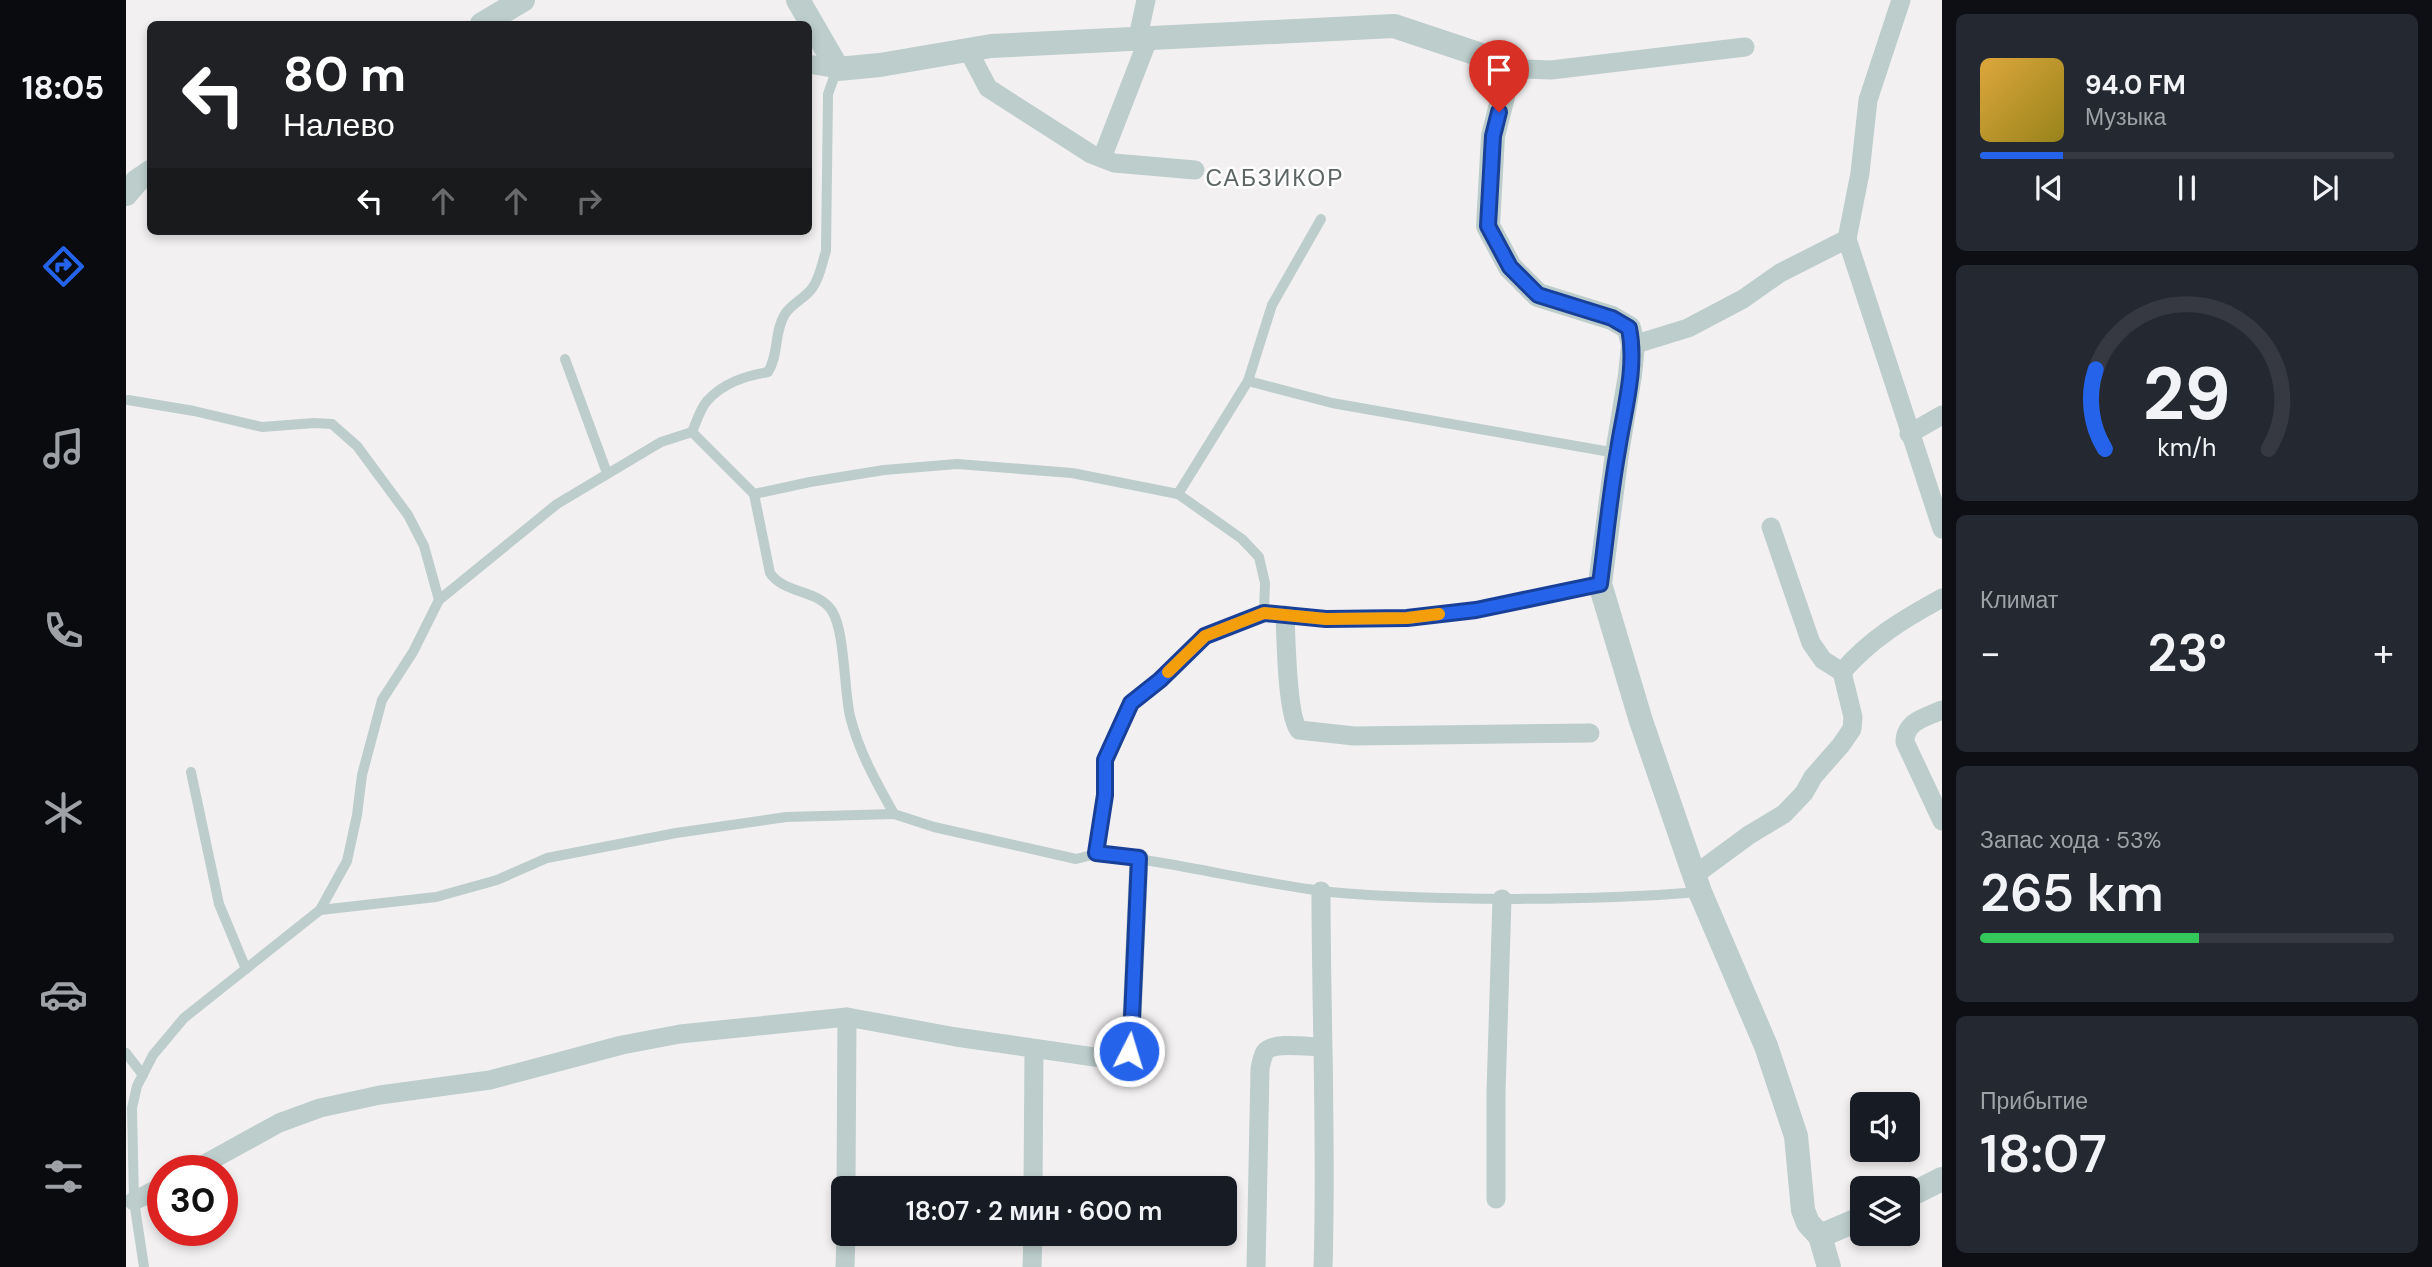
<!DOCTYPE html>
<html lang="ru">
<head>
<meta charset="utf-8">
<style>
	body { margin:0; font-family:"DM Sans",sans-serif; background:#242831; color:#f1f3f6; height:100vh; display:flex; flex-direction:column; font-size:26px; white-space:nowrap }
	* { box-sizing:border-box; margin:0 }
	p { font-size:23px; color:#9ea1a6 }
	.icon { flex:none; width:38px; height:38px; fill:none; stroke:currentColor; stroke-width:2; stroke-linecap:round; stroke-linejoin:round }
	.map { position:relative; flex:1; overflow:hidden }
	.panel { display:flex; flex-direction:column; gap:14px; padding:14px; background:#0d0f14; width:490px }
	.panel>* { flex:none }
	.guide { position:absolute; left:21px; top:21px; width:665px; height:214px; border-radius:10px; box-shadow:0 4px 10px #0003; background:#202124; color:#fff; overflow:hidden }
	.tools { position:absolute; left:1724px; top:1092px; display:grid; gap:14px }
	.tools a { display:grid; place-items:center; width:70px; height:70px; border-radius:10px; background:#171b24; box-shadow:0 4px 10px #0003; font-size:35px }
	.speed { position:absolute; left:21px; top:1155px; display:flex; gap:14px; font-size:35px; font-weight:700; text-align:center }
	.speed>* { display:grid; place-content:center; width:91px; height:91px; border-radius:50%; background:#171b24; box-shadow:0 4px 10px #0003; line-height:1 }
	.speed .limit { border:10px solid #d22; background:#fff; color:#111 }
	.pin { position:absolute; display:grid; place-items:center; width:60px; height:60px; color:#fff; margin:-72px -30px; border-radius:50% 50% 50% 0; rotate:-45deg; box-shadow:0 0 7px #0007 }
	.pin .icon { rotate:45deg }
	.me { position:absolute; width:77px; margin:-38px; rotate:5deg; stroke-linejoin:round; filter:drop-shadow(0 0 5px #0008) }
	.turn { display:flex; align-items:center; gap:24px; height:147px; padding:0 21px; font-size:32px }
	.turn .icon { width:91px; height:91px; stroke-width:2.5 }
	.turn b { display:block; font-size:49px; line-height:60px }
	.lanes { display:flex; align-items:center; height:66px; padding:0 21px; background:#0003; justify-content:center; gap:35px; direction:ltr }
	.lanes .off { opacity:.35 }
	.big { font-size:52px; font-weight:600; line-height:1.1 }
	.panel .tile { flex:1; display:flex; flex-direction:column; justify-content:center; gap:10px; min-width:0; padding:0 24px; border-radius:10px; background:#242831 }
	.panel .dial { align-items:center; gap:0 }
	.dial svg { height:182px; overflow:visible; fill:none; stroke:#363941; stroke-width:7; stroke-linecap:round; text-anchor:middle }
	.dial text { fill:#f1f3f6; stroke:none }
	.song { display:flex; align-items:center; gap:21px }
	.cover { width:84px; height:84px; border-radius:10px; background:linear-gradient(135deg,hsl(40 70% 55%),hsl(50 70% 35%)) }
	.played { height:7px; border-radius:4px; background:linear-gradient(90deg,#2563eb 20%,#363941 20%) }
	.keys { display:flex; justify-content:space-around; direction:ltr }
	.heat { display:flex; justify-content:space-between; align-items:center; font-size:38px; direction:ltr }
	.charge { height:10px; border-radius:5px; background:linear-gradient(90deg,#34c759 53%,#363941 0) }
	.trip { position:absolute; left:705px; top:1176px; width:406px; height:70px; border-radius:10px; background:#171b24; box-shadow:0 4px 10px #0003; font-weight:600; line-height:70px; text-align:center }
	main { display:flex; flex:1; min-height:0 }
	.tabs { display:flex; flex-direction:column; width:126px; justify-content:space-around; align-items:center; background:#090b0e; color:#9ea1a6 }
	.tabs .icon { width:49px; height:49px }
	.tabs .current { color:#2563eb }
	.tabs b { font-size:32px; color:#f1f3f6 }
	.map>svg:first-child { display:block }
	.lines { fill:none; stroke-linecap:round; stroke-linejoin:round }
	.service { stroke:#bccdcb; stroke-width:10 }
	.minor { stroke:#bccdcb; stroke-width:19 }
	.tertiary { stroke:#bccdcb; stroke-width:24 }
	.route-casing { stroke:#184099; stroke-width:18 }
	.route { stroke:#2563eb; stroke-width:12 }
	.slow { stroke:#f59e0b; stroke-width:12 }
	.labels { text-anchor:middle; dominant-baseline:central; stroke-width:5; stroke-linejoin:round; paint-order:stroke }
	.quarter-label { font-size:23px; letter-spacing:2px; fill:#5d6565; stroke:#fff }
</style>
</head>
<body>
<main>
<nav class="tabs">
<b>18:05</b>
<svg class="icon current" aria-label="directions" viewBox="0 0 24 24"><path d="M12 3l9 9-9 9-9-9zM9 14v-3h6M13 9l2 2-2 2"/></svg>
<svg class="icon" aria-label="music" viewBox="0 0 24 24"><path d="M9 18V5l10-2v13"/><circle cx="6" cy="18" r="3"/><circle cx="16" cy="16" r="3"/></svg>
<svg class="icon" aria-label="phone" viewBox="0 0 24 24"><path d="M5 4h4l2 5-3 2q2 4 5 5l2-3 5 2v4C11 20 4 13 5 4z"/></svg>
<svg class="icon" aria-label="climate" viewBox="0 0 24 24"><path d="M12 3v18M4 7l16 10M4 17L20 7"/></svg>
<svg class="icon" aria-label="car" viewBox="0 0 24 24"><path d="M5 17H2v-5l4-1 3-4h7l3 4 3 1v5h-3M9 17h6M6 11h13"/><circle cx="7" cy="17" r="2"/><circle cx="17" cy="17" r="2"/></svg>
<svg class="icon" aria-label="filters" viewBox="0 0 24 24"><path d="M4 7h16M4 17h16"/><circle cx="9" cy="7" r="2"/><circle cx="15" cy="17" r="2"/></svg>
</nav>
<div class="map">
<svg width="1816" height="1267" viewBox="0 0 1816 1267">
	<rect width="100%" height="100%" fill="#f3f0f1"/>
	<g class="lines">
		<g class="service">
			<path d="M439 359 481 473"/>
			<path d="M1122 381 1146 305 1195 219"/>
			<path d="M2 400 68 411 136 427 188 423 206 424 231 446 282 515 298 546 313 600"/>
			<path d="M566 432C570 423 574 409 581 401 597 383 619 376 642 372 653 355 648 331 659 314 666 303 680 298 687 287 694 277 696 263 700 251L702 94 711 69"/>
			<path d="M628 494 644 573C658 594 692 589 706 611 719 631 718 691 724 716 733 752 750 782 768 814"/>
			<path d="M1052 494 1122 381 1206 403 1490 453"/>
			<path d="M65 772 93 904 120 969"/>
			<path d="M970 854C1046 861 1120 881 1196 891 1236 896 1277 897 1318 898 1403 900 1488 899 1573 892"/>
			<path d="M194 910 310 897 371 880 421 858 550 833 660 817 768 814 808 827 950 859 970 854 979 795V760L1005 703 1034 680 1079 636 1138 613 1200 619 1281 618 1350 610 1472 584"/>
			<path d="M0 1053 17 1075"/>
			<path d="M18 1267 8 1201 6 1108 11 1086 27 1055 58 1018 194 910 221 861 231 815 236 775 256 700 287 652 313 600 431 504 535 442 566 432 628 494 684 482 758 470 831 464 946 473 1052 494 1116 539 1133 557 1139 583 1138 613"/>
		</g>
		<g class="minor">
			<path d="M1012 37 1020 0"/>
			<path d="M842 50 862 88 965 154 988 163 1069 170"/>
			<path d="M682 64 712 69"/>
			<path d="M1385 65 1400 69 1425 70 1619 47"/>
			<path d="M976 158 1023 37"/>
			<path d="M1721 239 1816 529"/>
			<path d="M1507 345 1562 328 1617 299 1654 273 1721 239 1734 173 1742 100 1775 0"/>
			<path d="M1783 434 1816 415"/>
			<path d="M1645 527 1685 643 1697 660 1716 672"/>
			<path d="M1159 615C1160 637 1161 717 1173 730L1228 736 1464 733"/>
			<path d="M1816 710C1800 717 1779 721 1779 742L1816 821"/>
			<path d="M1570 874 1623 835 1658 814 1678 793 1687 777 1715 745 1726 729 1727 717 1716 672C1744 639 1779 618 1816 598"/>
			<path d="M1195 891C1195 1016 1201 1142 1197 1267"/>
			<path d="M66 1171 153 1123 194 1108 254 1095 364 1080 496 1045 554 1034 721 1017 830 1037 982 1059 995 1057 1003 1051 1005 1041 1013 858"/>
			<path d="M720 1188 721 1017"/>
			<path d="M907 1188 908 1049"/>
			<path d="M1370 1199V1092L1376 899"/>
			<path d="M8 1201 37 1186"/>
			<path d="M719 1267 720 1234"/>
			<path d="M906 1267 907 1234"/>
			<path d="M1130 1267 1134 1069C1135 1064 1136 1057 1139 1052 1147 1041 1183 1047 1196 1047"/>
		</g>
		<g class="tertiary">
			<path d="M672 0 712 69 754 65 865 46 1268 26 1385 65 1367 136 1362 226 1384 267 1412 295 1486 318 1503 328 1507 345 1504 375 1491 453 1474 584 1515 721 1574 892 1640 1046 1670 1136 1677 1210 1682 1223 1694 1236 1703 1267"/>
			<path d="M356 24 397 0"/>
			<path d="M0 194 11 181 24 172"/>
			<path d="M1782 1196 1816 1179"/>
			<path d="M1694 1236 1736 1218"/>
		</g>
	</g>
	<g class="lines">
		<defs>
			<path id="route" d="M1003 1051 1005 1041 1013 858 970 853 979 795V760L1005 703 1034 680 1079 636 1138 613 1200 619 1281 618 1350 610 1474 584C1480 539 1484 494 1492 450 1498 410 1511 368 1503 328L1486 318 1412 295 1384 267 1362 226 1367 136 1373 112"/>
		</defs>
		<use href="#route" class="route-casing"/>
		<use href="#route" class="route"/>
		<path class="slow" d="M1042 672 1079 636 1138 613 1200 619 1281 618 1313 614"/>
	</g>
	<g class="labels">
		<g class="quarter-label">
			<text x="1149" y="178">САБЗИКОР</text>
		</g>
	</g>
</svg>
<div class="tools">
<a><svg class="icon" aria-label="sound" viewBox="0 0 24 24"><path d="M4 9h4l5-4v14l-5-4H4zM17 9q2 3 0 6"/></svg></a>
<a><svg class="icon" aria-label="layers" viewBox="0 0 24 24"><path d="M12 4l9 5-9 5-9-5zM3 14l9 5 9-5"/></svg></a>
</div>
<div class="speed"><div class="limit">30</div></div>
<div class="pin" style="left:1373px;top:112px;background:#d93025"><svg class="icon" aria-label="arrive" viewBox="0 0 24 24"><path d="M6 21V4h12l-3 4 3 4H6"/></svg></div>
<svg class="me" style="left:1003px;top:1051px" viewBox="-20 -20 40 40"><circle r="17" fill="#2563eb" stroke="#fff" stroke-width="3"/><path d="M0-11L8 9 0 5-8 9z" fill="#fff"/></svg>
<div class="trip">18:07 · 2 мин · 600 m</div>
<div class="guide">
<div class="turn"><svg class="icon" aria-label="left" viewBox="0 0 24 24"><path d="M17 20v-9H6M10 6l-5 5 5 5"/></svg><div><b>80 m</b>Налево</div></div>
<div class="lanes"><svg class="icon" aria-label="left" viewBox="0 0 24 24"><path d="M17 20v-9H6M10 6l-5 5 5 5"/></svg><svg class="icon off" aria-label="ahead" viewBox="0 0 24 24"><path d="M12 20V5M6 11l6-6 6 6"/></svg><svg class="icon off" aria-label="ahead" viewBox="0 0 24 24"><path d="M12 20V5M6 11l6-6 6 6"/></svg><svg class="icon off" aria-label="right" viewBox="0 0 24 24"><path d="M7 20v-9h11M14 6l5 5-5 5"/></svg></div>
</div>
</div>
<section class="panel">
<div class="tile">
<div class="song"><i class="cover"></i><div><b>94.0 FM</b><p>Музыка</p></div></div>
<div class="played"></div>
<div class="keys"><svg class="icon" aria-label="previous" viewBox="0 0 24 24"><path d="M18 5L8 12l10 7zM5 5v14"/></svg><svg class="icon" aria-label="pause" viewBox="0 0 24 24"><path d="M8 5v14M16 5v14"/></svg><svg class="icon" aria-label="next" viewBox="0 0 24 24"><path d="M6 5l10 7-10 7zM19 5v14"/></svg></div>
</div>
<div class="tile dial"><svg viewBox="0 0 100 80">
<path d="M14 69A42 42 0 1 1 86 69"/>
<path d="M14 69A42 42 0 0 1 10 34" stroke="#2563eb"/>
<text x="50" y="56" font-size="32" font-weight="700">29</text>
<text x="50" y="72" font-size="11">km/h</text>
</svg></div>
<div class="tile"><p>Климат</p>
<div class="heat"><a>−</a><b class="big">23°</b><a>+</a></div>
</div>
<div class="tile"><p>Запас хода · 53%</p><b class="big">265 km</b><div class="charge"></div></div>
<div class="tile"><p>Прибытие</p><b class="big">18:07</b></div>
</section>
</main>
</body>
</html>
